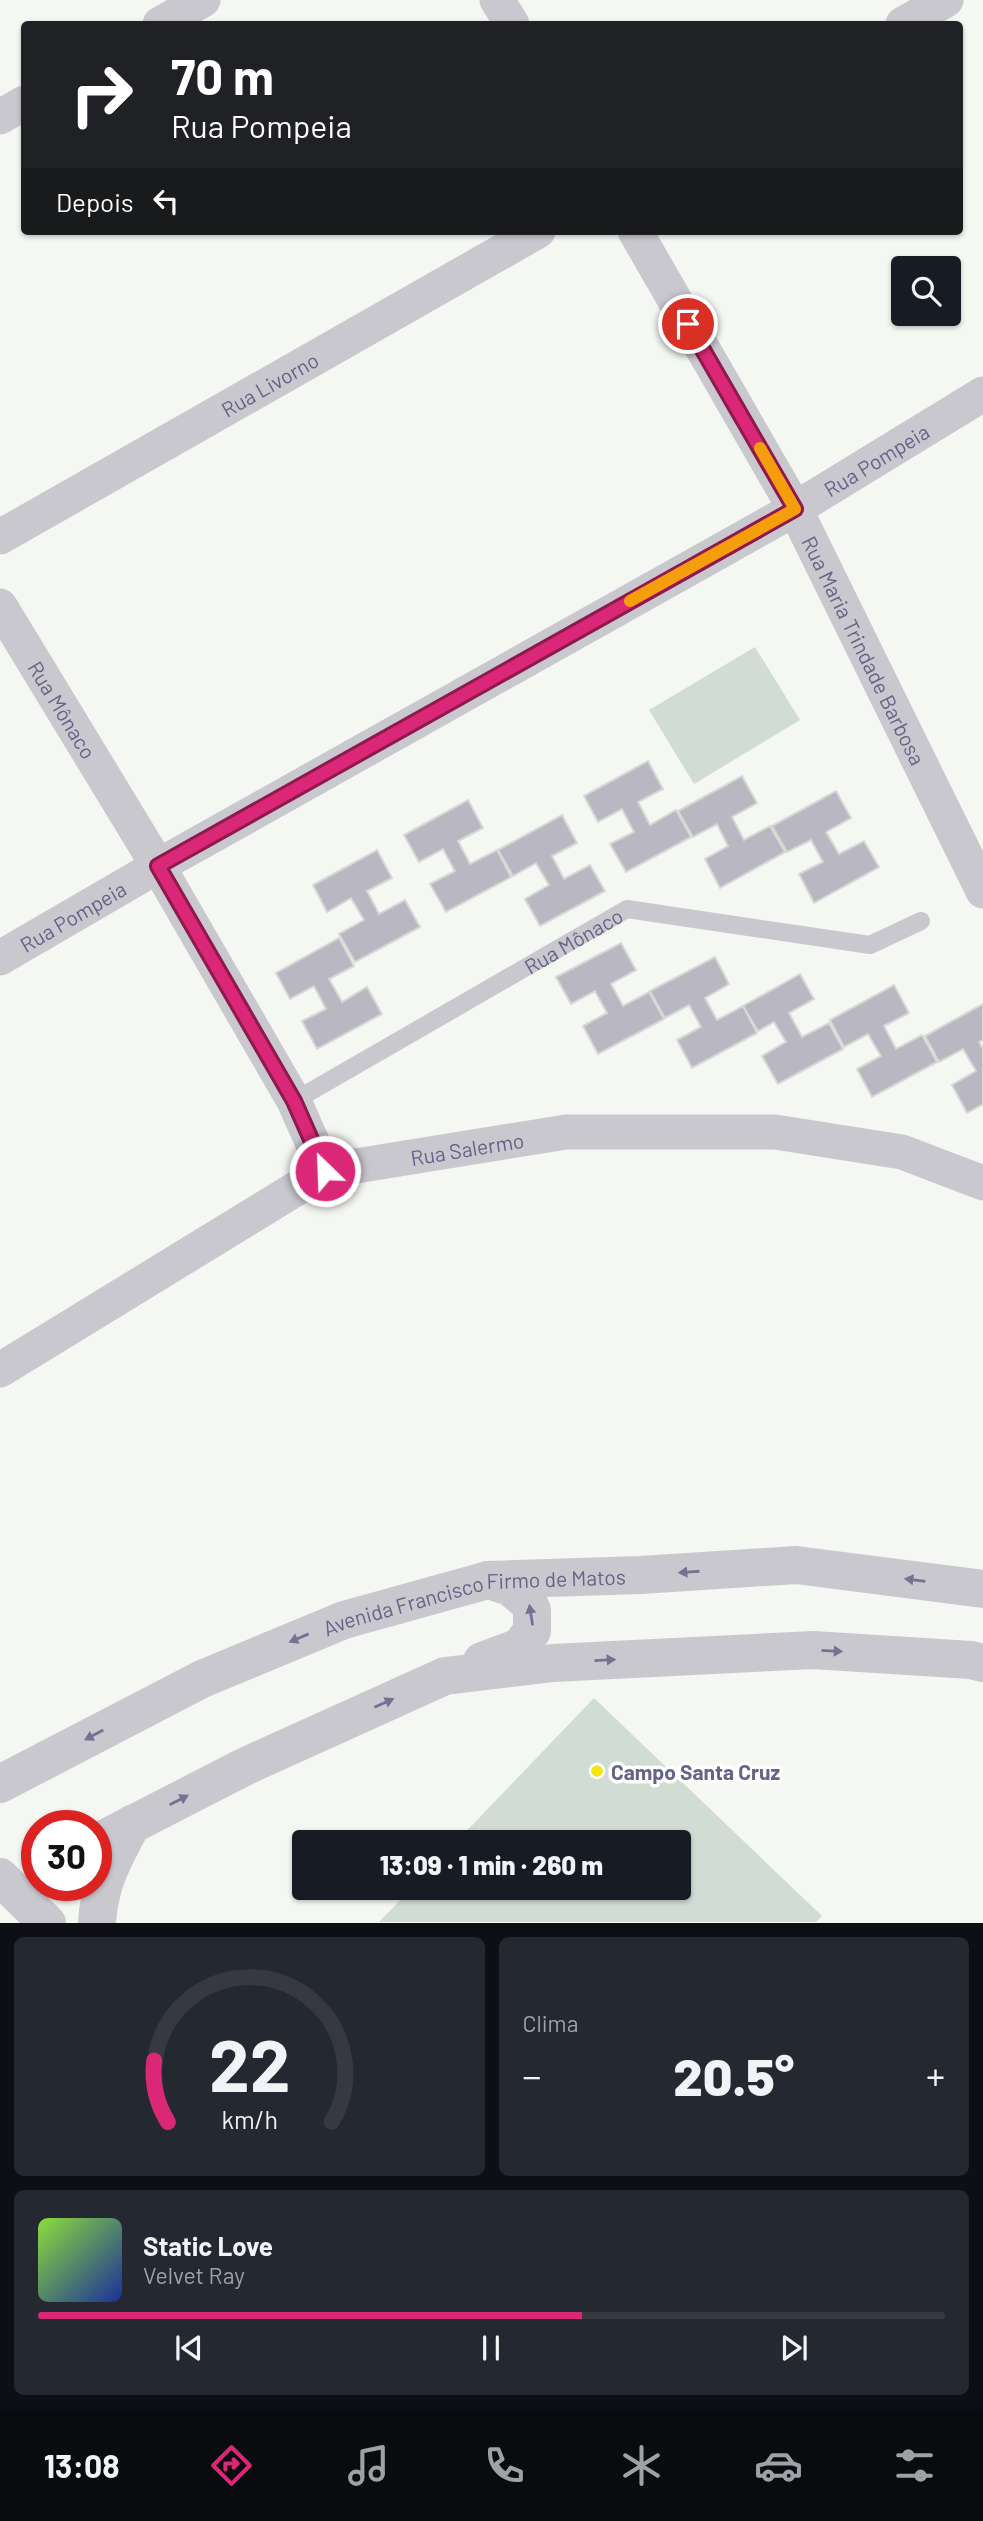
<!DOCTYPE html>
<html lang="pt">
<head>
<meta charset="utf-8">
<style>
	body { margin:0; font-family:Barlow,sans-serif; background:#242831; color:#f1f3f6; height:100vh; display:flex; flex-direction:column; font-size:26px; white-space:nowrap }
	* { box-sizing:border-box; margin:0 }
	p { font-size:23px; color:#9ea1a6 }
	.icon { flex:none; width:38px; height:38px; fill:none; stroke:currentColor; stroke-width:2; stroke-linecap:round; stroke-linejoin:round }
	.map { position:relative; height:1923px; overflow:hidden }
	.side { display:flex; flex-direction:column; gap:14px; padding:14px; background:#0d0f14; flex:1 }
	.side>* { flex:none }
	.hud { position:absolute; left:21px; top:21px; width:942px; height:214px; border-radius:7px; box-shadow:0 2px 5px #0004; background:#202124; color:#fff; overflow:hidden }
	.tools { position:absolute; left:891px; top:256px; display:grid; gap:14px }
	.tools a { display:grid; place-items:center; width:70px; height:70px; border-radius:7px; background:#171b24; box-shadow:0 2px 5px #0004; font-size:35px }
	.speed { position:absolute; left:21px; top:1810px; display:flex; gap:14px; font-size:35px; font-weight:700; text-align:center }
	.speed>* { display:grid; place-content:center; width:91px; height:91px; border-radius:50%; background:#171b24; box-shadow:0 2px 5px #0004; line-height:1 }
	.speed .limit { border:10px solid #d22; background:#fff; color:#111 }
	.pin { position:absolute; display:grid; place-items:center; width:60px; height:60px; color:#fff; margin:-30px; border:4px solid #fff; border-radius:50%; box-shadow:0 2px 7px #0007 }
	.me { position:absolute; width:77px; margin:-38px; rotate:336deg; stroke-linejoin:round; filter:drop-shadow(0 0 5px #0008) }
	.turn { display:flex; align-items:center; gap:24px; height:147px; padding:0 35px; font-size:32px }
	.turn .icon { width:91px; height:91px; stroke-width:2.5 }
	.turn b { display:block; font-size:49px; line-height:60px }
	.then { display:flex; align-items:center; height:66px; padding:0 35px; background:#0003; gap:14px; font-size:26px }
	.big { font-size:52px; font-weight:800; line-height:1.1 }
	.side .card { flex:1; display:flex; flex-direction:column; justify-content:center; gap:10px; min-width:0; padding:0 24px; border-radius:10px; background:#242831 }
	.side .dial { align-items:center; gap:0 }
	.dial svg { height:182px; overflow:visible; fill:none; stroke:#363941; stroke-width:7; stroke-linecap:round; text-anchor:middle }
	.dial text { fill:#f1f3f6; stroke:none }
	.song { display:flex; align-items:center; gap:21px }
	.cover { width:84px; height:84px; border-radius:10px; background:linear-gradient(135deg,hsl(90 70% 55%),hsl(230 70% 35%)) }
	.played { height:7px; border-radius:4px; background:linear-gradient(90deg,#db2777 60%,#363941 60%) }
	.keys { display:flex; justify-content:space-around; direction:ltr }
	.heat { display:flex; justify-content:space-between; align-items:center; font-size:38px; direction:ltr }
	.side .tiles { flex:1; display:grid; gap:14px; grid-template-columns:1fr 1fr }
	.card:last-child { grid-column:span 2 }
	.trip { position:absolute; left:292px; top:1830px; width:399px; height:70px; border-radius:7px; background:#171b24; box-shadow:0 2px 5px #0004; font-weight:800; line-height:70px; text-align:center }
	.tabs { display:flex; height:112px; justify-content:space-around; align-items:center; background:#090b0e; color:#9ea1a6 }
	.tabs .icon { width:49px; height:49px }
	.tabs .active { color:#db2777 }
	.tabs b { font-size:32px; color:#f1f3f6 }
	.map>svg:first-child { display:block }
	.green { fill:#d1dcd5 }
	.building { fill:#b8b7c2; stroke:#d6d8d5; stroke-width:2 }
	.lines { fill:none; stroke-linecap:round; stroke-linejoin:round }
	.service { stroke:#c9c8cf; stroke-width:18 }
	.minor { stroke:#c9c8cf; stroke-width:35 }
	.tertiary { stroke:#c9c8cf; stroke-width:38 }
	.oneway { fill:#767192 }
	.route-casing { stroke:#8e194d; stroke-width:18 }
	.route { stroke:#db2777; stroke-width:12 }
	.slow { stroke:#f59e0b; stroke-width:12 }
	.poi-dot { fill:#f6e513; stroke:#fff; stroke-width:2.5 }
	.labels { text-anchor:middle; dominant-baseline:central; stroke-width:7; stroke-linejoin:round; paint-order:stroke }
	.street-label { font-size:21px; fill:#676287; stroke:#fff }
	.poi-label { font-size:21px; font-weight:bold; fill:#676287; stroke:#fff; text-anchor:start }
</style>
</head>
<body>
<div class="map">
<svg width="983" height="1923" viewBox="0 0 983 1923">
	<rect width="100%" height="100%" fill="#f4f7f2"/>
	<g class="green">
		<path d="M755 647 800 720 694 784 649 710Z"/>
		<path d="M594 1698 822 1916 816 1922H379L412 1888H679V1843H455Z"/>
	</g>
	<g class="building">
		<path d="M648 761 663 789 638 802 650 825 676 810 691 837 626 872 610 844 634 832 622 809 598 822 584 796Z"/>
		<path d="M742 776 757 803 732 817 744 840 770 826 785 852 720 888 705 859 728 846 717 824 693 837 678 811Z"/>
		<path d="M836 791 851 818 826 832 839 854 864 841 879 867 814 903 799 874 823 862 811 840 787 852 772 826Z"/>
		<path d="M468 800 483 828 458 841 470 864 497 850 511 877 446 912 430 884 455 871 443 849 419 862 404 835Z"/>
		<path d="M562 815 577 843 552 856 564 879 590 865 605 891 540 926 525 899 549 885 536 863 513 876 498 850Z"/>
		<path d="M377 850 392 878 367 891 379 914 405 900 420 927 355 962 339 934 364 920 351 898 327 912 313 885Z"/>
		<path d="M339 938 354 966 329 979 342 1002 367 987 382 1014 317 1049 302 1021 326 1009 314 986 290 999 276 973Z"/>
		<path d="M621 943 636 970 611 984 623 1006 649 992 664 1019 598 1054 583 1026 607 1013 595 991 571 1004 556 977Z"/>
		<path d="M715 957 729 984 705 998 717 1020 743 1006 757 1033 692 1068 677 1040 701 1027 689 1005 665 1018 650 991Z"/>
		<path d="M800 974 814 999 789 1013 802 1037 829 1023 843 1049 778 1084 762 1056 786 1042 774 1022 758 1031 743 1006Z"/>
		<path d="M894 985 909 1013 884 1026 896 1049 922 1035 937 1062 872 1097 857 1069 881 1056 868 1034 844 1047 830 1020Z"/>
		<path d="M983 1004V1040L979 1042 983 1049V1104L967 1113 952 1085 976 1071 963 1049 939 1062 925 1036Z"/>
	</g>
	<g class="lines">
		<path class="service" id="s1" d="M294 1101 627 909 870 945 921 921"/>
		<g class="minor">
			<path d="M497 0 512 24"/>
			<path d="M160 24 203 0"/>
			<path d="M903 24 946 0"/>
			<path d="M0 117 24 103"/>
			<path id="s2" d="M635 231 795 509 983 891"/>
			<path id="s3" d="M0 537 538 231"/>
			<path id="s4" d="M0 606 158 866 294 1101 325 1171"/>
			<path id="s5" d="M0 958 158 866 795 509 983 394"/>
			<path id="s6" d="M0 1370 325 1171 566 1132H775L902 1152 983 1183"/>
		</g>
		<g class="tertiary">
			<path d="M482 1661 520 1647 532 1631V1610L527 1601 510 1587 488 1580"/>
			<path id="s7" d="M0 1784 202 1679 344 1620 488 1580 641 1575 796 1565 983 1589"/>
			<path d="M96 1843 246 1766 445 1676 553 1663 813 1650 971 1660 983 1663"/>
			<path d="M0 1877 47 1923"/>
			<path d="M97 1923C99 1883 114 1858 132 1824"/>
		</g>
	</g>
	<defs><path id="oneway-solid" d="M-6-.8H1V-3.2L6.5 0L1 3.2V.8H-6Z" transform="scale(1.75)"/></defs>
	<g class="oneway">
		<use href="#oneway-solid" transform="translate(689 1572) rotate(176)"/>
		<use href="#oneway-solid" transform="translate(915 1580) rotate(-173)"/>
		<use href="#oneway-solid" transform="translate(531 1615) rotate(-99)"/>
		<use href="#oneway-solid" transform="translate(299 1638) rotate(157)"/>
		<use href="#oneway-solid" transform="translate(832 1651) rotate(3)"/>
		<use href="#oneway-solid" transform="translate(605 1660) rotate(-3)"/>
		<use href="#oneway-solid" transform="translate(384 1703) rotate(-24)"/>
		<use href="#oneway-solid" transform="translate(94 1735) rotate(152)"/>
		<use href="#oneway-solid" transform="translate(179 1800) rotate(-27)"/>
	</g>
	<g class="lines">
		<defs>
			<path id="route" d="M325 1171 294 1101 158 866 795 509 688 324"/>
		</defs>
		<use href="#route" class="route-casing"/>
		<use href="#route" class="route"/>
		<path class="slow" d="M630 601 795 509 760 448"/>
	</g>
	<circle class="poi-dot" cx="597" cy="1771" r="7"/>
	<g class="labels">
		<g class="street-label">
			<text stroke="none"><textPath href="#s3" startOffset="310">Rua Livorno</textPath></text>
			<text stroke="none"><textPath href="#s5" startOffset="1008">Rua Pompeia</textPath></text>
			<text stroke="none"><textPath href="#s2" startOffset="478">Rua Maria Trindade Barbosa</textPath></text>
			<text stroke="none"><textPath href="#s4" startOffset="121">Rua Mônaco</textPath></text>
			<text stroke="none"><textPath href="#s5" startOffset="84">Rua Pompeia</textPath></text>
			<text stroke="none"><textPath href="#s1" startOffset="322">Rua Mônaco</textPath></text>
			<text stroke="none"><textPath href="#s6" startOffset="525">Rua Salermo</textPath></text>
			<text stroke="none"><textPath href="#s7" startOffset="514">Avenida Francisco Firmo de Matos</textPath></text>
		</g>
		<g class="poi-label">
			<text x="611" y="1771">Campo Santa Cruz</text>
		</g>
	</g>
</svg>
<div class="tools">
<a><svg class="icon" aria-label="search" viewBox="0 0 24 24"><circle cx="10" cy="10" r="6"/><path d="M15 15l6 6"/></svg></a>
</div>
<div class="speed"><div class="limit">30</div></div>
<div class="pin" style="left:688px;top:324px;background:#d93025"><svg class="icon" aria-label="arrive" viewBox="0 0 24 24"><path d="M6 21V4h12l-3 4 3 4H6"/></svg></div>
<svg class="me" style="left:325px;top:1171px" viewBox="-20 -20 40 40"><circle r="17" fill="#db2777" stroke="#fff" stroke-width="3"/><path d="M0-11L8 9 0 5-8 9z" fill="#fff"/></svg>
<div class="trip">13:09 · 1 min · 260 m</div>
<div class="hud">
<div class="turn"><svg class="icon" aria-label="right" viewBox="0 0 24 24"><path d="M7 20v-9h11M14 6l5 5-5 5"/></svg><div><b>70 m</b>Rua Pompeia</div></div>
<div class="then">Depois<svg class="icon" aria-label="left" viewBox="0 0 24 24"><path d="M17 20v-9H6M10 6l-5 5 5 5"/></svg></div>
</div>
</div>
<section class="side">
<div class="tiles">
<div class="card dial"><svg viewBox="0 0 100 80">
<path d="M14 69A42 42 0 1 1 86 69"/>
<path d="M14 69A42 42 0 0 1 8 42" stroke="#db2777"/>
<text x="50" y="56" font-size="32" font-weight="700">22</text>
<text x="50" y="72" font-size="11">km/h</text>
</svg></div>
<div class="card"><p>Clima</p>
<div class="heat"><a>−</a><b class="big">20.5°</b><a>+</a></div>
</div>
<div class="card">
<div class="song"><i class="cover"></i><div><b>Static Love</b><p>Velvet Ray</p></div></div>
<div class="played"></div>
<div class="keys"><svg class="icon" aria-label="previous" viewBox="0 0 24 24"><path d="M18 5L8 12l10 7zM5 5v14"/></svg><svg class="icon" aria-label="pause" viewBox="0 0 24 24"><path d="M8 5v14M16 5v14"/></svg><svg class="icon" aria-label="next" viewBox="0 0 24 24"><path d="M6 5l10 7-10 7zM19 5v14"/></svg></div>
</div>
</div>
</section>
<nav class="tabs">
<b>13:08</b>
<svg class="icon active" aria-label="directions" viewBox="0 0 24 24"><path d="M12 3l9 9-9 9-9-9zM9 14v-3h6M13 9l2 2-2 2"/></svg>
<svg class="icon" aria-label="music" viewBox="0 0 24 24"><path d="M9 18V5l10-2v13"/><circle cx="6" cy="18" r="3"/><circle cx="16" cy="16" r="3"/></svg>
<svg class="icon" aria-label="phone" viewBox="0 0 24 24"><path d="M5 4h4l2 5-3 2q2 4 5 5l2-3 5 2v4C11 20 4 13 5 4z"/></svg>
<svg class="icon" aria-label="climate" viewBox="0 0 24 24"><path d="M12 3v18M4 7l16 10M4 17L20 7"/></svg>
<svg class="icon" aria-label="car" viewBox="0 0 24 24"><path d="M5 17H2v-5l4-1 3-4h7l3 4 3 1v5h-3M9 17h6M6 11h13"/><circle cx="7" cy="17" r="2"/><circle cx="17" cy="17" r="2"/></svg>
<svg class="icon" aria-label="filters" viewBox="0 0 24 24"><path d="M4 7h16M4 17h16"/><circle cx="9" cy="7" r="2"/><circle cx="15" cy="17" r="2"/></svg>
</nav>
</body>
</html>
